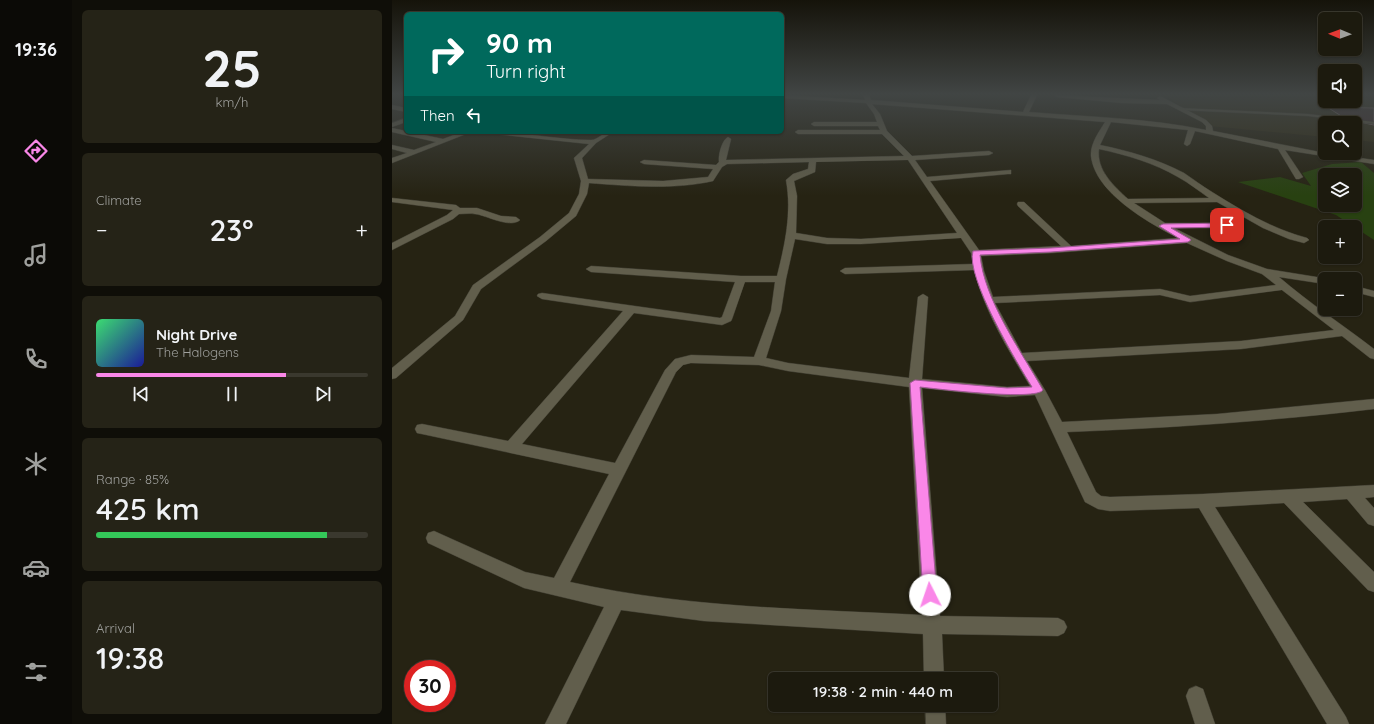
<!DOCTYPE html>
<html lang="en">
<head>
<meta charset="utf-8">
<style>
	body { margin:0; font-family:Quicksand,sans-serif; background:#252317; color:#f1f3f6; height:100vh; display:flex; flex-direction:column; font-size:15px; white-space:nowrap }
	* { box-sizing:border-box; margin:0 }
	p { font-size:13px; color:#a0a19e }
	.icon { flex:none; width:22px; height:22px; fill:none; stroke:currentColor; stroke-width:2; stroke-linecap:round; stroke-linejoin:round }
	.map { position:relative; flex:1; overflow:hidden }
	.panel { display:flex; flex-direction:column; gap:10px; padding:10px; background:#0f0e08; width:320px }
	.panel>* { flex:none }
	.guide { position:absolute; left:12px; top:12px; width:380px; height:122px; border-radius:6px; box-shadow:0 1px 3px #0004,0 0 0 1px #3a382e; background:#00695c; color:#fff; overflow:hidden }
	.needle { width:26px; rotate:271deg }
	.buttons { position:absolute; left:926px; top:12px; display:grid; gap:8px }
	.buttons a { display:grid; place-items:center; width:44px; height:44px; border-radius:6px; background:#1c1a0e; box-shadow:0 1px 3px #0004,0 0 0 1px #3a382e; font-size:20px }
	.speed { position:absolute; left:12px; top:660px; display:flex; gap:8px; font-size:20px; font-weight:700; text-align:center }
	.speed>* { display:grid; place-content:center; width:52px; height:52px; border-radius:50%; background:#1c1a0e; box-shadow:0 1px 3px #0004,0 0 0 1px #3a382e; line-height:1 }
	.speed .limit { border:6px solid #d22; background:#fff; color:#111 }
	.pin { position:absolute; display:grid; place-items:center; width:34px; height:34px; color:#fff; margin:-17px; border-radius:8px; box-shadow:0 2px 6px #0006 }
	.me { position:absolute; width:44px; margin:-22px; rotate:356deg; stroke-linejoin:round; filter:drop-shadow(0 0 3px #0008) }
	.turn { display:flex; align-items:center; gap:14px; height:84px; padding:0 16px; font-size:18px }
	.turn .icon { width:52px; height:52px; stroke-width:2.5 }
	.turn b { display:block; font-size:28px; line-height:34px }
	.then { display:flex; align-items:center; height:38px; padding:0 16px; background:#0003; gap:8px; font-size:15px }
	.big { font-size:30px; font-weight:600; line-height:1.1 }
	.panel .widget { flex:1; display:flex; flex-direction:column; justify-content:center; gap:6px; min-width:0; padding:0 14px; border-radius:6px; background:#252317 }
	.panel .dial { align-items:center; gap:0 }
	.dial b { font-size:52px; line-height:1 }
	.song { display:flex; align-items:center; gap:12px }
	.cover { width:48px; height:48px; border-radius:6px; background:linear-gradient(135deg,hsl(140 70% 55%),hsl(240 70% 35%)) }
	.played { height:4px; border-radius:2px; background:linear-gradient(90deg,#fa87e8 70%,#3a382e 70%) }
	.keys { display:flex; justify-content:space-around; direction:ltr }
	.heat { display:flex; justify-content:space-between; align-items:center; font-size:22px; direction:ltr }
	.charge { height:6px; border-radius:3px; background:linear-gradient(90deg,#34c759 85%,#3a382e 0) }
	.trip { position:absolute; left:376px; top:672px; width:230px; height:40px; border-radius:6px; background:#1c1a0e; box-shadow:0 1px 3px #0004,0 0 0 1px #3a382e; font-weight:600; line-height:40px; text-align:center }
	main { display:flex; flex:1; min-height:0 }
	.tabs { display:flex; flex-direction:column; width:72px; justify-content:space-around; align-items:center; background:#0b0a06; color:#a0a19e }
	.tabs .icon { width:28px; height:28px }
	.tabs .selected { color:#fa87e8 }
	.tabs b { font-size:18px; color:#f1f3f6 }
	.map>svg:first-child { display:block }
	.built { fill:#302c15 }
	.green { fill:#284111; fill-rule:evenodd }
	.building { fill:#412e34; stroke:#867177 }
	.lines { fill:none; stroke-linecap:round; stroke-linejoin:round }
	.lane-casing { stroke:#403e32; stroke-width:1 }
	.street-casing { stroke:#403e32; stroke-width:1 }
	.lane { fill:#615e4c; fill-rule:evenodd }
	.street { fill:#615e4c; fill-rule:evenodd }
	.route { fill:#fa87e8; stroke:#a25897 }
</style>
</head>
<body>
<main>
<nav class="tabs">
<b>19:36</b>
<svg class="icon selected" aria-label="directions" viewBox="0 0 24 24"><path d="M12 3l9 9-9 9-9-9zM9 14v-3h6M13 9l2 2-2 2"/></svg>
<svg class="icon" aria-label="music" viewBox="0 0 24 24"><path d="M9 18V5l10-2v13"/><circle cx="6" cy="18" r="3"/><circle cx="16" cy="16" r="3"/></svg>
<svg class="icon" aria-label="phone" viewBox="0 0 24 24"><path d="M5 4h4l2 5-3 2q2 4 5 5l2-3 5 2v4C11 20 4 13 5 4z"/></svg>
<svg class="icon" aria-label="climate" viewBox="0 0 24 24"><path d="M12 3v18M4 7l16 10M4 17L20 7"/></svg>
<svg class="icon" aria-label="car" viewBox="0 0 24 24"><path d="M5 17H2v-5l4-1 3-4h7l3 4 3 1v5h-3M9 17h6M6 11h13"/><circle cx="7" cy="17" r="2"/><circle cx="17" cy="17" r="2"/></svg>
<svg class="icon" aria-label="filters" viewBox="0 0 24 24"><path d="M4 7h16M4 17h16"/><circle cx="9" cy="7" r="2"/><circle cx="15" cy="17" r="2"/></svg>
</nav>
<section class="panel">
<div class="widget dial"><b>25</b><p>km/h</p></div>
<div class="widget"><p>Climate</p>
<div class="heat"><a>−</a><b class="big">23°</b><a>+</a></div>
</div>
<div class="widget">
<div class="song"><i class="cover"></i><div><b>Night Drive</b><p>The Halogens</p></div></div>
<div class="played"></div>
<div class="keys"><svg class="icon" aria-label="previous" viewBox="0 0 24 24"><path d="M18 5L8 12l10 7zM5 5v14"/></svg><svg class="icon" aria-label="pause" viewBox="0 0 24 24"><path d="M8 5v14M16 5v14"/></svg><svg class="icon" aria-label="next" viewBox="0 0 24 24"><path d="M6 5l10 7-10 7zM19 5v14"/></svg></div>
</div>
<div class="widget"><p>Range · 85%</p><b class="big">425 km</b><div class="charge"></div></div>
<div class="widget"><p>Arrival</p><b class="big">19:38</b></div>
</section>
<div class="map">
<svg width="982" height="724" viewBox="0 0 982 724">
	<rect width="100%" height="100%" fill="#262313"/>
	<path class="built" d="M772 95H933V101H963V95H982V142L963 140V123H933V137L817 126Z"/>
	<path class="green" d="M969 162 982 173V240L944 215 846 182 888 177 919 186 910 173 940 164ZM933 175H963V205H933Z"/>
	<path class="building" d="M935 107 982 108V125L954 119Z"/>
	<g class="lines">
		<defs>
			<path id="lane" d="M788 108 916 114 982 122V124L916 116 787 110Z"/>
			<g id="street">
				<path d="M390 95 473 100 471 95H477L479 100 631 112 639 95H645L637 112C696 117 756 118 814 130V126L810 122 775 104 730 103 665 97 662 95 768 100 765 98 768 96 814 120 820 126 821 131 933 153 982 160V164L893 150 911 177 907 179H904L886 149 803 131 798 144 795 146 792 144 796 130 719 122 708 145C737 151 765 159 792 173 801 179 810 186 820 192 850 211 881 229 915 238L917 240 912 243 897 239 871 228 825 202 742 203 773 223H838L839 225 838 227 835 228H782L836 255 875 269 937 279H933V284L887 277C917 303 951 325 982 349V359L978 358 950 336 849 349 635 361 653 390 670 422 825 414 982 399V409C880 421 778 428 675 432L704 492 709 496 718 497 811 494 982 485V497L973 498 982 508V526L976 524 955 499 911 502 982 572V592L976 590 892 503 823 507 954 717 957 724H935L807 508 718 511 706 509 693 502 643 395 615 397 530 388 548 616 666 618 672 621 675 627 672 633 666 636 550 634 552 679H532L531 634 312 621 229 610 174 724H153L212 607 132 588 36 543 34 538 36 533 42 531 133 572 162 578 217 474 30 434 25 433 23 429 25 425 30 424 116 441 231 311 150 299 145 296 146 294 150 293 328 318 330 317 343 282 199 272 194 269 199 266 349 276H385C393 244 400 213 394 180L401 174 416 169 417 162 335 164 330 167 321 181C281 190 237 186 197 183L195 194 184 216 154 241 89 289 71 320 4 378 0 379V368L63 316 81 285 148 237 177 213 187 194 189 181 182 158 197 144 103 134 100 132C133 132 166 140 199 140 206 140 210 132 221 132L204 143 190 158 196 179 271 181 316 177 321 169 252 164 248 162 252 160 324 165 327 162C326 155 330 140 336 137L339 139 334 160 512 156 490 134H406L403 132 406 130H488L486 126H422L419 124 422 122H485L482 114 474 103 390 98ZM480 104 713 122C707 132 698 144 699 156 703 193 757 223 786 238L679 246 632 202H626L625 204 626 206 669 246 587 250 538 181 616 174H619V170L535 177 523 160 597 155 601 153 597 151 520 156 495 131 488 114ZM707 149C735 155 762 163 786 177 797 183 807 191 817 198L736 199C722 186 704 170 707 149ZM516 160 565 233 469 239 435 238 404 233 405 196 402 181 423 172 424 162ZM569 238 579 253 581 264 453 268 448 271 453 274 582 270C593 313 616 349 638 386L615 387 530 379 536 297 531 294 526 297 517 378 396 363 374 358 389 311 394 279 403 239 435 244H469ZM795 243 835 261 870 274 884 285 798 296 768 289 601 297 592 271 589 256 659 253ZM353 282H383L379 311 362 357 299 355 283 359 273 370 223 463 130 444 242 313 330 325 339 321 340 319ZM890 290 942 330 849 341 630 353 603 303 768 295 798 302ZM299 363 367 365 396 371 517 387 530 615C413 609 294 608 178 582L284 372 291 365Z"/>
				<path d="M0 105 14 108V112L0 109Z"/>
				<path d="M14 118V122L0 127V123Z"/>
				<path d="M0 128 51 139 70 132H79L0 163V158L15 153 0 149V145L22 150 44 142 0 132Z"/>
				<path d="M0 198 64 205 68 208H85L109 216 124 217 128 220C118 229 94 215 83 214 78 213 72 214 67 214L61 219 0 250V243L55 215 61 210 0 202Z"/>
				<path d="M963 286 982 291V297L963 292Z"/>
				<path d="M804 686 811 689 823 724H803L794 696 797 689Z"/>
				<path d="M533 705H553L554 724H534Z"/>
			</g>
		</defs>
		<use href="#lane" class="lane-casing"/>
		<use href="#street" class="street-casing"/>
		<use href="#lane" class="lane"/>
		<use href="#street" class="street"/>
	</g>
	<linearGradient id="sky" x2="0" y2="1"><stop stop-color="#15130a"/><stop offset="0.48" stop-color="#414544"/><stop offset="1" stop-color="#414544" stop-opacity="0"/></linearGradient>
	<rect width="982" height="196" fill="url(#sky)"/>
	<path class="route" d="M835 223 837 224V227L779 228 798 239 799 240 796 242 659 252 588 255C592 300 629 351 651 390 644 401 546 389 528 387L545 595 543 600 538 601 533 600 531 595 518 383 523 380 615 388 640 387C625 363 573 276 581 251L659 248 788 239 767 226 771 224Z"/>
</svg>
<div class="buttons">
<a><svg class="needle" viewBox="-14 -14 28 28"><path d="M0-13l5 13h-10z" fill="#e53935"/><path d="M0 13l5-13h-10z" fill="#a0a19e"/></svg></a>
<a><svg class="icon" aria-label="sound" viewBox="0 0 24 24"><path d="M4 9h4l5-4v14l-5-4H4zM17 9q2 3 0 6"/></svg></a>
<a><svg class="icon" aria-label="search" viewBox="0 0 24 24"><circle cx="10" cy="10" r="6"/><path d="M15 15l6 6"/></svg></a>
<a><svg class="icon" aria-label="layers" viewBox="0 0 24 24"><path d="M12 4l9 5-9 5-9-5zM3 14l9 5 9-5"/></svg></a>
<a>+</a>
<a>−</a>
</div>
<div class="speed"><div class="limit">30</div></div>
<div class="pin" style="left:835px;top:225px;background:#d93025"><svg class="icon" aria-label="arrive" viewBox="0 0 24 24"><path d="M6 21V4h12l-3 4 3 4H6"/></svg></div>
<svg class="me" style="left:538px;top:595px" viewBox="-20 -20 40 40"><circle r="19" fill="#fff"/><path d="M0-13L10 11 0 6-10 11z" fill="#fa87e8"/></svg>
<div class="trip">19:38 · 2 min · 440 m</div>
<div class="guide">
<div class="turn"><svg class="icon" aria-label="right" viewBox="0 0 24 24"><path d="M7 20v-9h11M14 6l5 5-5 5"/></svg><div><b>90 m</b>Turn right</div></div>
<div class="then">Then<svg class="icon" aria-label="left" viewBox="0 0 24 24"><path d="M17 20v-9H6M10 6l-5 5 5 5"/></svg></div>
</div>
</div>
</main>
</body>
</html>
